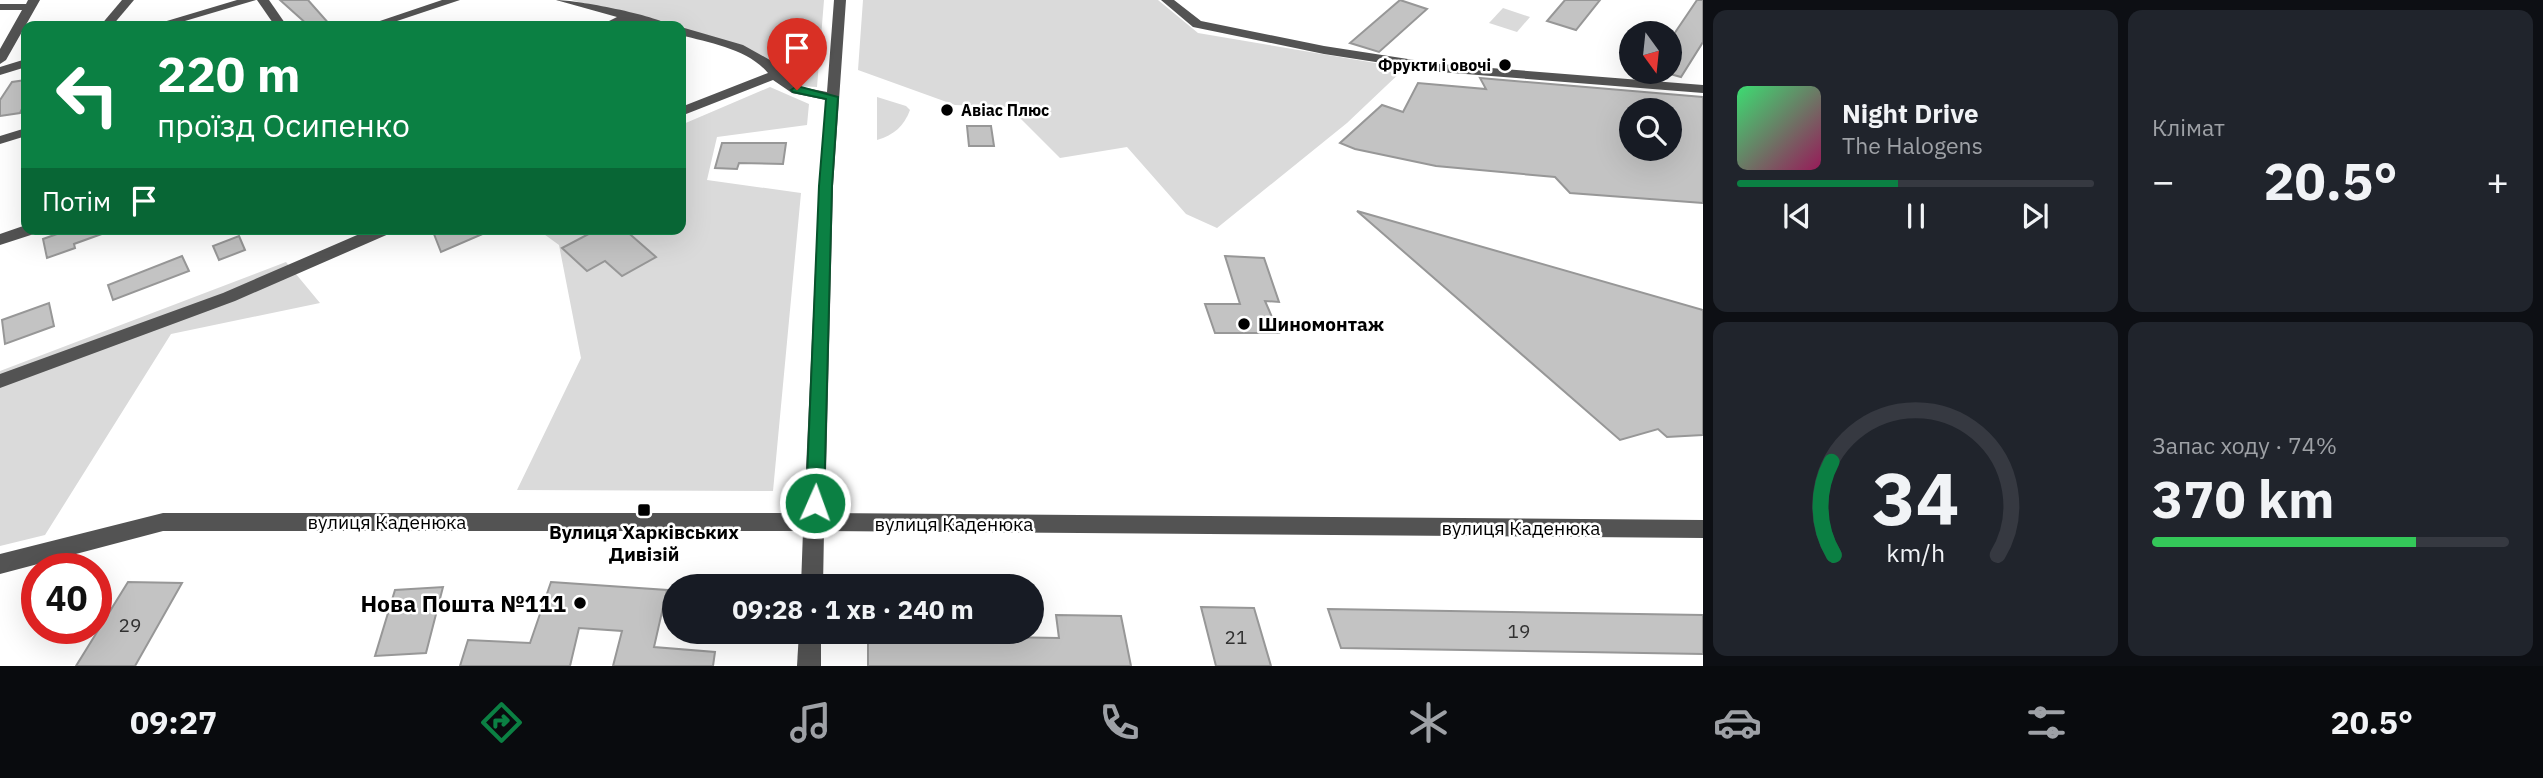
<!DOCTYPE html>
<html lang="uk">
<head>
<meta charset="utf-8">
<style>
	body { margin:0; font-family:"IBM Plex Sans",sans-serif; background:#20242c; color:#f1f3f6; height:100vh; display:flex; flex-direction:column; font-size:26px; white-space:nowrap }
	* { box-sizing:border-box; margin:0 }
	p { font-size:23px; color:#9ea1a6 }
	.icon { flex:none; width:38px; height:38px; fill:none; stroke:currentColor; stroke-width:2; stroke-linecap:round; stroke-linejoin:round }
	.map { position:relative; flex:1; overflow:hidden }
	.sheet { display:flex; flex-direction:column; gap:10px; padding:10px; background:#0d0f14; width:840px }
	.sheet>* { flex:none }
	.guide { position:absolute; left:21px; top:21px; width:665px; height:214px; border-radius:14px; box-shadow:0 7px 28px #0002; background:#0b8043; color:#fff; overflow:hidden }
	.needle { width:46px; rotate:165deg }
	.controls { position:absolute; left:1619px; top:21px; display:grid; gap:14px }
	.controls a { display:grid; place-items:center; width:63px; height:63px; border-radius:50%; background:#171b24; box-shadow:0 7px 28px #0002; font-size:35px }
	.speed { position:absolute; left:21px; top:553px; display:flex; gap:14px; font-size:35px; font-weight:700; text-align:center }
	.speed>* { display:grid; place-content:center; width:91px; height:91px; border-radius:50%; background:#171b24; box-shadow:0 7px 28px #0002; line-height:1 }
	.speed .limit { border:10px solid #d22; background:#fff; color:#111 }
	.pin { position:absolute; display:grid; place-items:center; width:60px; height:60px; color:#fff; margin:-72px -30px; border-radius:50% 50% 50% 0; rotate:-45deg; box-shadow:0 0 7px #0007 }
	.pin .icon { rotate:45deg }
	.me { position:absolute; width:77px; margin:-38px; rotate:2deg; stroke-linejoin:round; filter:drop-shadow(0 0 5px #0008) }
	.turn { display:flex; align-items:center; gap:24px; height:147px; padding:0 21px; font-size:32px }
	.turn .icon { width:91px; height:91px; stroke-width:2.5 }
	.turn b { display:block; font-size:49px; line-height:60px }
	.then { display:flex; align-items:center; height:66px; padding:0 21px; background:#0003; gap:14px; font-size:26px }
	.big { font-size:52px; font-weight:800; line-height:1.1 }
	.sheet .tile { flex:1; display:flex; flex-direction:column; justify-content:center; gap:10px; min-width:0; padding:0 24px; border-radius:14px; background:#20242c }
	.sheet .dial { align-items:center; gap:0 }
	.dial svg { height:182px; overflow:visible; fill:none; stroke:#363941; stroke-width:7; stroke-linecap:round; text-anchor:middle }
	.dial text { fill:#f1f3f6; stroke:none }
	.song { display:flex; align-items:center; gap:21px }
	.cover { width:84px; height:84px; border-radius:10px; background:linear-gradient(135deg,hsl(140 70% 55%),hsl(330 70% 35%)) }
	.played { height:7px; border-radius:4px; background:linear-gradient(90deg,#0b8043 45%,#363941 45%) }
	.keys { display:flex; justify-content:space-around; direction:ltr }
	.heat { display:flex; justify-content:space-between; align-items:center; font-size:38px; direction:ltr }
	.charge { height:10px; border-radius:5px; background:linear-gradient(90deg,#34c759 74%,#363941 0) }
	.sheet .tiles { flex:1; display:grid; gap:10px; grid-template-columns:repeat(2,1fr) }
	.trip { position:absolute; left:662px; top:574px; width:382px; height:70px; border-radius:35px; background:#171b24; box-shadow:0 7px 28px #0002; font-weight:800; line-height:70px; text-align:center }
	.tabs { display:flex; height:112px; justify-content:space-around; align-items:center; background:#090b0e; color:#9ea1a6 }
	.tabs .icon { width:49px; height:49px }
	.tabs .on { color:#0b8043 }
	.tabs b { font-size:32px; color:#f1f3f6 }
	main { display:flex; flex:1; min-height:0 }
	.map>svg:first-child { display:block }
	.green { fill:#dadada }
	.building { fill:#c3c3c3; stroke:#979797; stroke-width:2; fill-rule:evenodd }
	.lines { fill:none; stroke-linecap:round; stroke-linejoin:round }
	.minor { fill:#535353; fill-rule:evenodd }
	.route { fill:#0b8043; stroke:#07532c; stroke-width:2 }
	.poi-dot { fill:#000; stroke:#fff; stroke-width:2.5 }
	.labels { text-anchor:middle; dominant-baseline:central; stroke-width:5; stroke-linejoin:round; paint-order:stroke }
	.far-poi-label { font-size:16px; font-weight:bold; fill:#000; stroke:#fff; text-anchor:end }
	.poi-label { font-size:19px; font-weight:bold; fill:#000; stroke:#fff; text-anchor:start }
	.street-label { font-size:19px; fill:#000; stroke:#fff }
	.near-number-label { font-size:19px; fill:#313131 }
	.near-poi-label { font-size:23px; font-weight:bold; fill:#000; stroke:#fff; text-anchor:end }
</style>
</head>
<body>
<main>
<div class="map">
<svg width="1703" height="666" viewBox="0 0 1703 666">
	<rect width="100%" height="100%" fill="#fff"/>
	<g class="green">
		<path d="M571 0H824L817 87 796 86 774 65 693 33 681 39V26H625L649 25 615 12Z"/>
		<path d="M863 0H1158L1198 33 1405 68 1347 123 1217 228 1186 214 1127 147 1060 158 1009 107 955 105 858 70Z"/>
		<path d="M1503 8 1530 17 1517 32 1489 23Z"/>
		<path d="M770 87 809 104 807 125 717 137 707 180 801 193 773 491 517 490 581 358 559 245 537 229H681V125Z"/>
		<path d="M877 97 906 106 910 110C904 126 894 135 877 140Z"/>
		<path d="M286 262 320 303 171 334 45 535 0 546V371Z"/>
	</g>
	<g class="building">
		<path d="M280 0H308L331 26H309Z"/>
		<path d="M1400 0 1427 9 1379 52 1350 43Z"/>
		<path d="M1565 0H1600L1576 30 1547 21Z"/>
		<path d="M1697 0H1703V42L1681 77 1670 74V40Z"/>
		<path d="M1480 78 1703 97V203L1570 193 1555 177 1436 166 1355 149 1340 143 1382 105 1403 112 1418 83 1486 89ZM1631 110H1670V149H1631Z"/>
		<path d="M26 80V101L20 113 0 116V100L12 82Z"/>
		<path d="M967 126H991L994 146H969Z"/>
		<path d="M722 143H786L783 164 739 163 737 169 715 168Z"/>
		<path d="M1357 211 1703 310V435L1667 437 1658 429 1620 440Z"/>
		<path d="M71 229H110V231L74 244 75 248 47 258 43 239Z"/>
		<path d="M432 229H494L441 252Z"/>
		<path d="M598 229H624L656 257 622 276 605 261 587 271 562 248Z"/>
		<path d="M239 236 245 250 219 260 213 246Z"/>
		<path d="M182 256 189 271 113 300 108 285Z"/>
		<path d="M1225 256 1264 258 1279 302 1265 301 1279 333H1215L1205 304H1240Z"/>
		<path d="M49 303 54 326 5 344 2 320Z"/>
		<path d="M128 582 182 583 135 666H76Z"/>
		<path d="M551 582 667 590 654 647 715 652 713 666H613L622 631 579 628 570 666H460L468 640 530 643Z"/>
		<path d="M443 587 426 653 375 656 395 590Z"/>
		<path d="M1201 607 1254 608 1271 666H1216Z"/>
		<path d="M1328 609 1703 615V654L1341 648Z"/>
		<path d="M1056 615 1121 616 1131 666H868V635L1059 638Z"/>
	</g>
	<g class="lines">
		<g class="minor">
			<path d="M28 0H40L6 60 0 64V49L22 10H0V4H26Z"/>
			<path d="M122 0H134L112 26H100Z"/>
			<path d="M237 0H256L168 26H150Z"/>
			<path d="M257 0H269L287 26H275Z"/>
			<path d="M442 0H460L382 26H365Z"/>
			<path d="M556 0C577 0 656 15 671 26H652L630 21 615 26H599L617 17Z"/>
			<path d="M834 0H846L833 186 825 513 1703 520V538L824 531 823 586H801L803 531H163L0 574V554L163 513H804L819 186 826 100 792 93 773 80 681 116V107L768 73C748 49 710 43 681 35V27L743 45 770 60 787 79 801 87 827 92Z"/>
			<path d="M1161 0H1174L1201 21 1324 46 1440 64 1703 85V93L1440 72 1324 54 1193 27Z"/>
			<path d="M26 59V67L0 75V67Z"/>
			<path d="M26 128V136L0 144V136Z"/>
			<path d="M26 225V229H39L37 233 0 245V234Z"/>
			<path d="M371 229H393L391 233 235 301 0 388V374L223 293Z"/>
			<path d="M799 632H821V666H797Z"/>
		</g>
	</g>
	<path class="route" d="M797 86 838 97 832 186 824 503 822 509 815 511 808 509 806 503 819 186 826 99 793 92 791 90Z"/>
	<g class="poi-dot">
		<circle cx="1505" cy="65" r="7"/>
		<circle cx="947" cy="110" r="7"/>
		<circle cx="1244" cy="324" r="7"/>
		<rect x="637" y="503" width="14" height="14" rx="3.5"/>
		<circle cx="580" cy="603" r="7"/>
	</g>
	<g class="labels">
		<g class="far-poi-label">
			<text x="1491" y="65">Фрукти і овочі</text>
			<text x="961" y="110" text-anchor="start">Авіас Плюс</text>
		</g>
		<g class="poi-label">
			<text x="1258" y="324">Шиномонтаж</text>
			<text x="644" y="532" text-anchor="middle">Вулиця Харківських<tspan x="644" dy="22">Дивізій</tspan></text>
		</g>
		<g class="street-label">
			<text x="387" y="522">вулиця Каденюка</text>
			<text x="954" y="524">вулиця Каденюка</text>
			<text x="1521" y="528">вулиця Каденюка</text>
		</g>
		<g class="near-number-label">
			<text x="130" y="625">29</text>
			<text x="1519" y="631">19</text>
			<text x="1236" y="637">21</text>
		</g>
		<g class="near-poi-label">
			<text x="566" y="603">Нова Пошта №111</text>
		</g>
	</g>
</svg>
<div class="controls">
<a><svg class="needle" viewBox="-14 -14 28 28"><path d="M0-13l5 13h-10z" fill="#e53935"/><path d="M0 13l5-13h-10z" fill="#9ea1a6"/></svg></a>
<a><svg class="icon" aria-label="search" viewBox="0 0 24 24"><circle cx="10" cy="10" r="6"/><path d="M15 15l6 6"/></svg></a>
</div>
<div class="speed"><div class="limit">40</div></div>
<div class="pin" style="left:797px;top:90px;background:#d93025"><svg class="icon" aria-label="arrive" viewBox="0 0 24 24"><path d="M6 21V4h12l-3 4 3 4H6"/></svg></div>
<svg class="me" style="left:815px;top:503px" viewBox="-20 -20 40 40"><circle r="17" fill="#0b8043" stroke="#fff" stroke-width="3"/><path d="M0-11L8 9 0 5-8 9z" fill="#fff"/></svg>
<div class="trip">09:28 · 1 хв · 240 m</div>
<div class="guide">
<div class="turn"><svg class="icon" aria-label="left" viewBox="0 0 24 24"><path d="M17 20v-9H6M10 6l-5 5 5 5"/></svg><div><b>220 m</b>проїзд Осипенко</div></div>
<div class="then">Потім<svg class="icon" aria-label="arrive" viewBox="0 0 24 24"><path d="M6 21V4h12l-3 4 3 4H6"/></svg></div>
</div>
</div>
<section class="sheet">
<div class="tiles">
<div class="tile">
<div class="song"><i class="cover"></i><div><b>Night Drive</b><p>The Halogens</p></div></div>
<div class="played"></div>
<div class="keys"><svg class="icon" aria-label="previous" viewBox="0 0 24 24"><path d="M18 5L8 12l10 7zM5 5v14"/></svg><svg class="icon" aria-label="pause" viewBox="0 0 24 24"><path d="M8 5v14M16 5v14"/></svg><svg class="icon" aria-label="next" viewBox="0 0 24 24"><path d="M6 5l10 7-10 7zM19 5v14"/></svg></div>
</div>
<div class="tile"><p>Клімат</p>
<div class="heat"><a>−</a><b class="big">20.5°</b><a>+</a></div>
</div>
<div class="tile dial"><svg viewBox="0 0 100 80">
<path d="M14 69A42 42 0 1 1 86 69"/>
<path d="M14 69A42 42 0 0 1 13 28" stroke="#0b8043"/>
<text x="50" y="56" font-size="32" font-weight="700">34</text>
<text x="50" y="72" font-size="11">km/h</text>
</svg></div>
<div class="tile"><p>Запас ходу · 74%</p><b class="big">370 km</b><div class="charge"></div></div>
</div>
</section>
</main>
<nav class="tabs">
<b>09:27</b>
<svg class="icon on" aria-label="directions" viewBox="0 0 24 24"><path d="M12 3l9 9-9 9-9-9zM9 14v-3h6M13 9l2 2-2 2"/></svg>
<svg class="icon" aria-label="music" viewBox="0 0 24 24"><path d="M9 18V5l10-2v13"/><circle cx="6" cy="18" r="3"/><circle cx="16" cy="16" r="3"/></svg>
<svg class="icon" aria-label="phone" viewBox="0 0 24 24"><path d="M5 4h4l2 5-3 2q2 4 5 5l2-3 5 2v4C11 20 4 13 5 4z"/></svg>
<svg class="icon" aria-label="climate" viewBox="0 0 24 24"><path d="M12 3v18M4 7l16 10M4 17L20 7"/></svg>
<svg class="icon" aria-label="car" viewBox="0 0 24 24"><path d="M5 17H2v-5l4-1 3-4h7l3 4 3 1v5h-3M9 17h6M6 11h13"/><circle cx="7" cy="17" r="2"/><circle cx="17" cy="17" r="2"/></svg>
<svg class="icon" aria-label="filters" viewBox="0 0 24 24"><path d="M4 7h16M4 17h16"/><circle cx="9" cy="7" r="2"/><circle cx="15" cy="17" r="2"/></svg>
<b>20.5°</b>
</nav>
</body>
</html>
